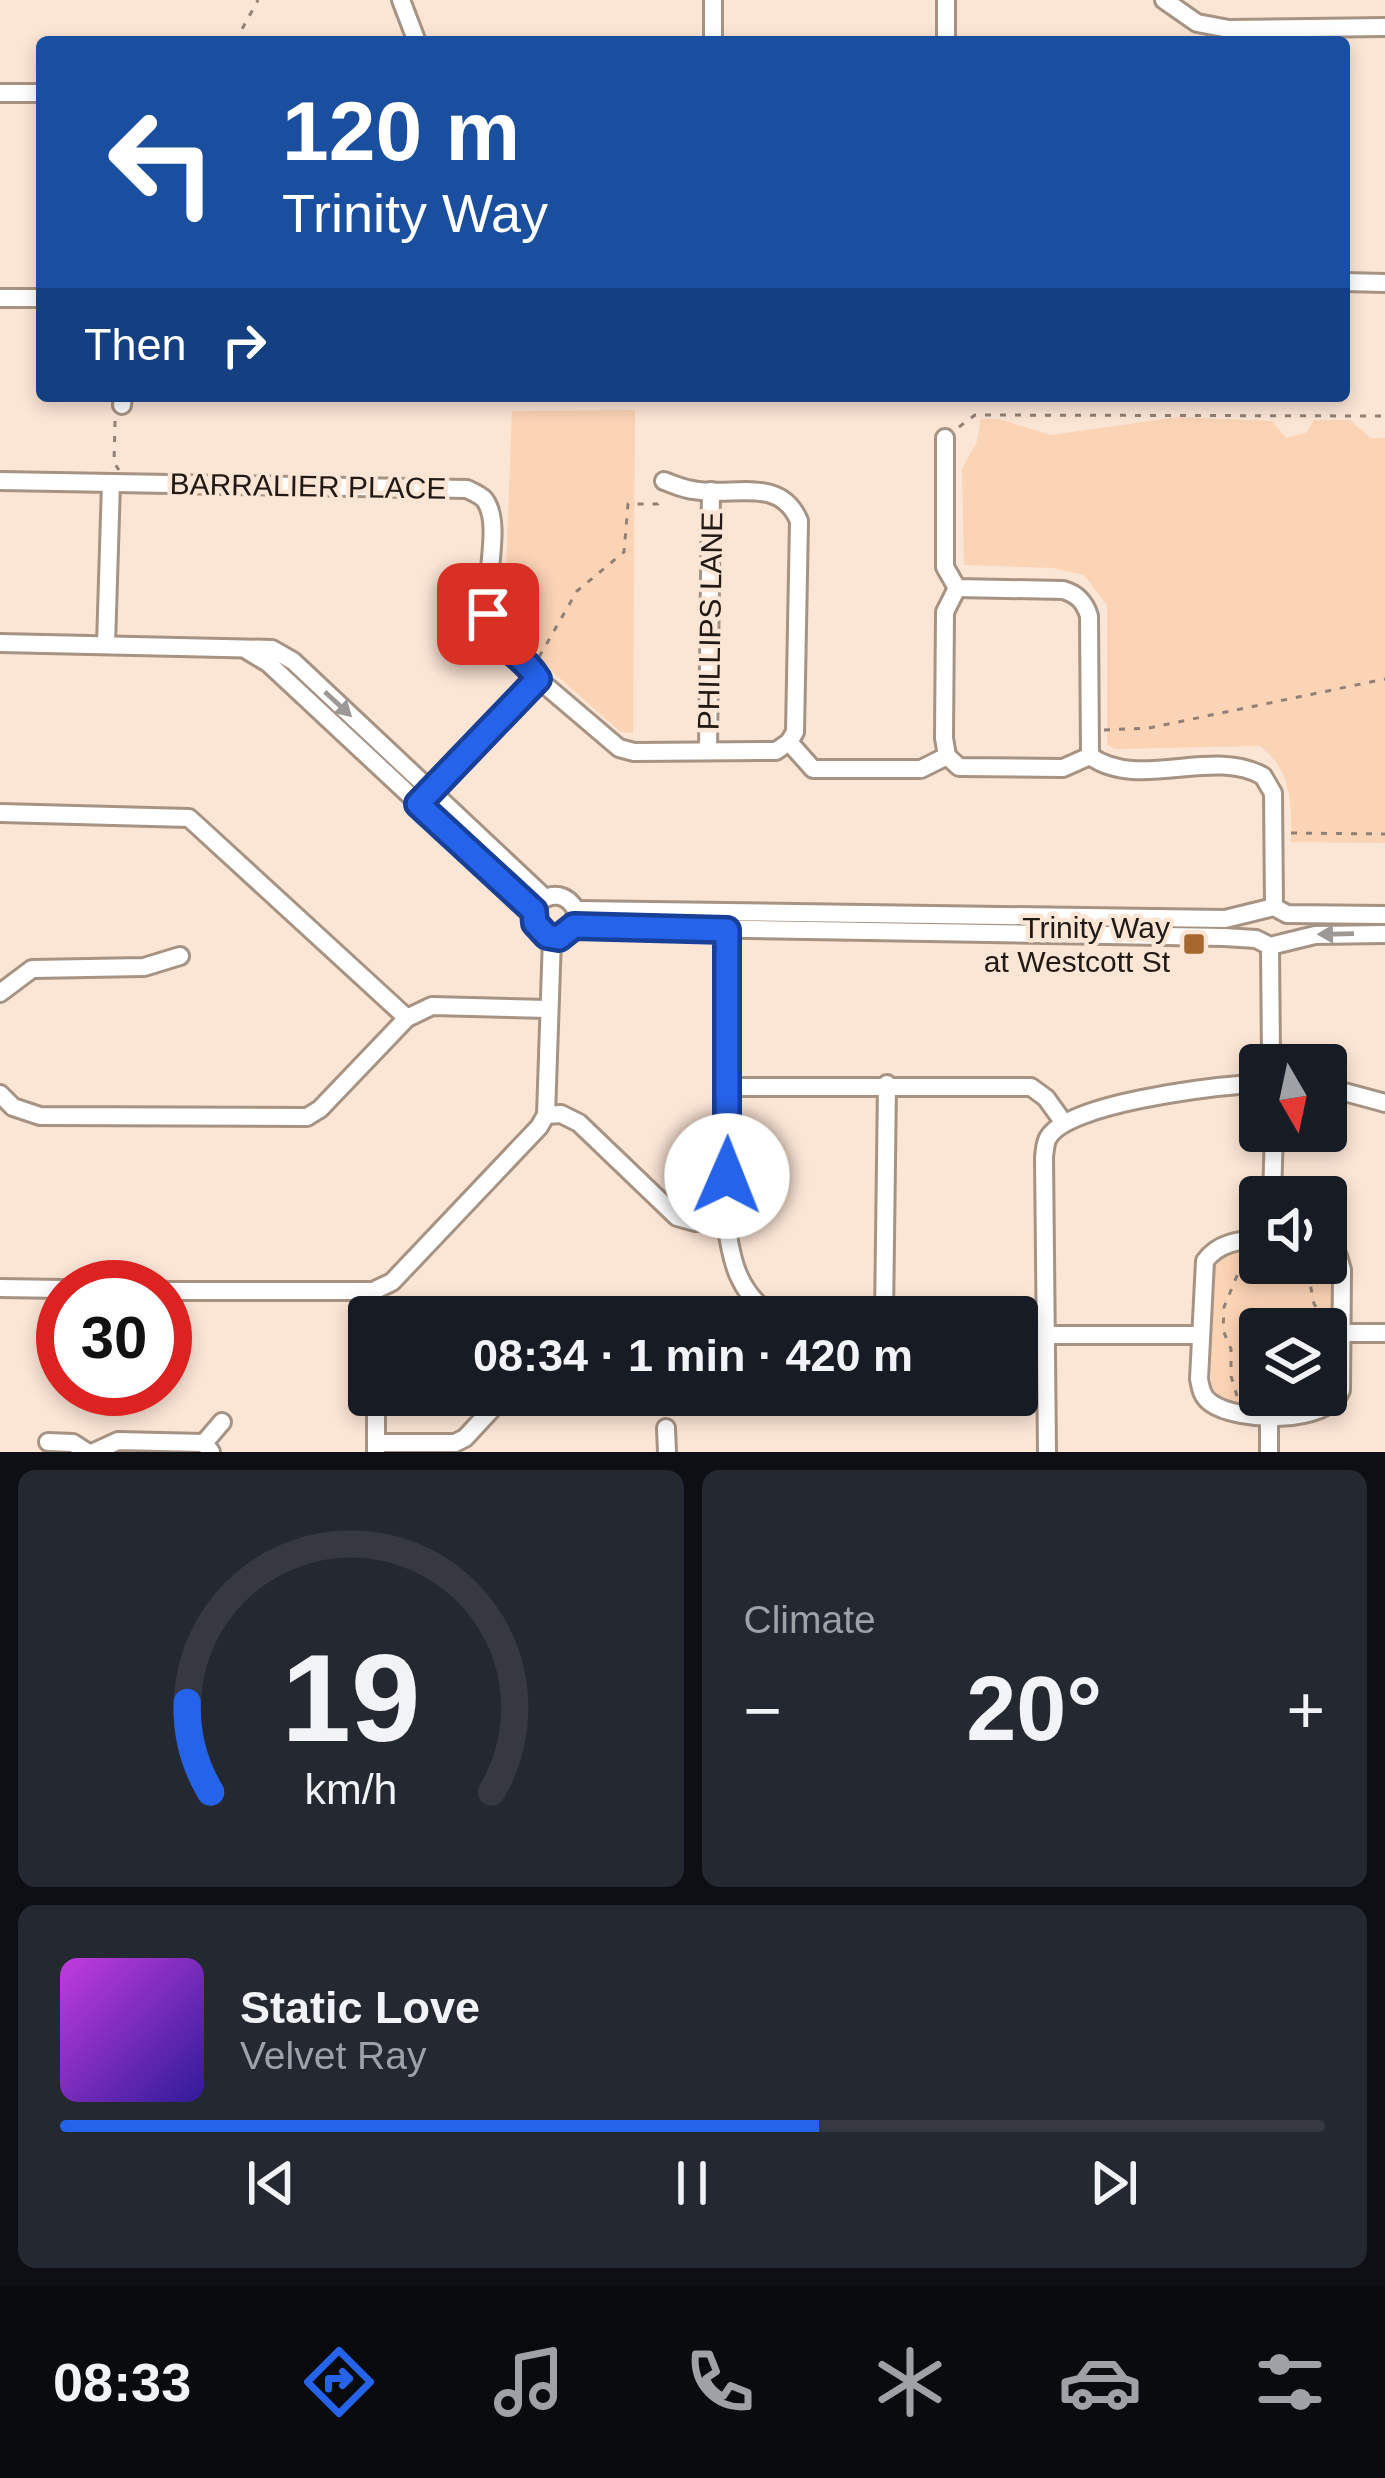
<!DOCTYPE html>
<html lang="en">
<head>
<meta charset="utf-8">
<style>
	body { margin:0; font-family:Arial,sans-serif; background:#242831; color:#f1f3f6; height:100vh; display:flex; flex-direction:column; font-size:45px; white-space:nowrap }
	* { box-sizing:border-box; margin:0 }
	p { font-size:39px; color:#9ea1a6 }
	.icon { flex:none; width:66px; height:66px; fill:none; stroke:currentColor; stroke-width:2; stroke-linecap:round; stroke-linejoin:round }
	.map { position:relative; height:1452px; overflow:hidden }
	.drawer { display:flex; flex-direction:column; gap:18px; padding:18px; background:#0d0f14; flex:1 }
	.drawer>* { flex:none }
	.banner { position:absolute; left:36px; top:36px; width:1314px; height:366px; border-radius:12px; box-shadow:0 6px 18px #0003; background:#1a4fa0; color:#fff; overflow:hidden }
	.needle { width:78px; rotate:171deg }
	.fabs { position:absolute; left:1239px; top:1044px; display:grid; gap:24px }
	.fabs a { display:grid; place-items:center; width:108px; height:108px; border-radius:12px; background:#171b24; box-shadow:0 6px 18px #0003; font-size:60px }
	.speed { position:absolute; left:36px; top:1260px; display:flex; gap:24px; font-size:60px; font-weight:700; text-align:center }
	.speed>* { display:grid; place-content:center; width:156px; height:156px; border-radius:50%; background:#171b24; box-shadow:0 6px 18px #0003; line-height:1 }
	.speed .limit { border:18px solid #d22; background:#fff; color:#111 }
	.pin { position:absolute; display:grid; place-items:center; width:102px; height:102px; color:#fff; margin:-51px; border-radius:24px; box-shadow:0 6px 18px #0006 }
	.me { position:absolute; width:132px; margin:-66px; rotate:1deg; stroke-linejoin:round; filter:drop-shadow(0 0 9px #0008) }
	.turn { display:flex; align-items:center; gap:42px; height:252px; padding:0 48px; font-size:54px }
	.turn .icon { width:156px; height:156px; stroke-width:2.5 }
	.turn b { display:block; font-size:84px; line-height:102px }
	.then { display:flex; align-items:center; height:114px; padding:0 48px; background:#0003; gap:24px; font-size:45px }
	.big { font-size:90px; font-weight:700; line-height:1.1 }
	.drawer .widget { flex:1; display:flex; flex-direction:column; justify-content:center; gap:18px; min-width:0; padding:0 42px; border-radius:18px; background:#242831 }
	.drawer .dial { align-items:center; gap:0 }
	.dial svg { height:312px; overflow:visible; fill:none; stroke:#363941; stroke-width:7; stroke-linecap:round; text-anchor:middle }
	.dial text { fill:#f1f3f6; stroke:none }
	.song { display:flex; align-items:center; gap:36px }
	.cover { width:144px; height:144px; border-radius:18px; background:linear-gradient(135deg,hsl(290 70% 55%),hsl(250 70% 35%)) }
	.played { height:12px; border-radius:6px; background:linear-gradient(90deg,#2563eb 60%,#363941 60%) }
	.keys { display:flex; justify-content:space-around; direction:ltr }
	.heat { display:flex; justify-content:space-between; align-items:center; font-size:66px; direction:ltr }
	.drawer .tiles { flex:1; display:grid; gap:18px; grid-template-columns:1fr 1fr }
	.widget:last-child { grid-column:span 2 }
	.trip { position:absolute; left:348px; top:1296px; width:690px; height:120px; border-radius:12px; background:#171b24; box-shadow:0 6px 18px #0003; font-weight:700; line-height:120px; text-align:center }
	.dock { display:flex; height:192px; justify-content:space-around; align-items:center; background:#090b0e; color:#9ea1a6 }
	.dock .icon { width:84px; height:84px }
	.dock .active { color:#2563eb }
	.dock b { font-size:54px; color:#f1f3f6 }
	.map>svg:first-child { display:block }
	.green { fill:#fbd3b5; fill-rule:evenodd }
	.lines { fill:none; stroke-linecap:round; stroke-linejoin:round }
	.minor-casing { stroke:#a69383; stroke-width:22 }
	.path { stroke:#908176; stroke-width:3; stroke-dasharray:6 9; stroke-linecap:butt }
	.minor { stroke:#fff; stroke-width:16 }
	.oneway { fill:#9b9895 }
	.route-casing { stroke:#184099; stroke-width:30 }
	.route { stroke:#2563eb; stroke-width:21 }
	.poi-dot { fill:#a7682f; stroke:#fbe5d5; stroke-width:4.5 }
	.labels { text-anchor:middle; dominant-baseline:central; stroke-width:9; stroke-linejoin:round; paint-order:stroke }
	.street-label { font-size:30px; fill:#211a14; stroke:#fbe5d5 }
	.poi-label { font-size:30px; fill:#211a14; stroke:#fbe5d5; text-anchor:end }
</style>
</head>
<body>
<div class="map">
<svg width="1385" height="1452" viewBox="0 0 1385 1452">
	<rect width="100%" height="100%" fill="#fbe5d5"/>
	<g class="green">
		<path d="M635 410 633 733 621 732 514 638 504 622 512 411Z"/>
		<path d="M1178 417 1272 421 1286 438 1306 433 1314 420H1350L1371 438H1385V843L1291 842C1292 804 1292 770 1260 746L1116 749 1107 745V605L1084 575 1053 568 964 565 962 469 977 442 981 419H998L1051 435Z"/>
		<path d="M1260 1248V1263H1326V1259L1336 1272 1334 1390C1320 1411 1245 1416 1223 1402 1217 1398 1215 1393 1211 1387V1273L1224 1255ZM1260 1329H1326V1395H1260Z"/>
	</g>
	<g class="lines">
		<defs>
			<g id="minor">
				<path d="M401 0 417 42"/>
				<path d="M1164 0 1197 23 1229 29 1385 27"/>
				<path d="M713 42V0"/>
				<path d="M946 42V0"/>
				<path d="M0 93H42"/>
				<path d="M1344 282 1385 283"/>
				<path d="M0 298H42"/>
				<path d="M122 405 123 396"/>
				<path d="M945 438V567L957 588 1063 590C1078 594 1085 603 1089 616L1090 756"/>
				<path d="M0 481 467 489C473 492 479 494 484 499 506 526 477 597 492 631 501 652 526 660 538 679"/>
				<path d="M957 588 945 612 944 738 947 756 959 767 1063 768 1090 756"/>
				<path d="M0 643 272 649 293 661 544 897"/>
				<path d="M106 645 111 483"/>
				<path d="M248 651 268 663 534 911"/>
				<path d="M789 742 813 769H921L947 756"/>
				<path d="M708 751 711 491"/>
				<path d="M1090 756C1139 791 1212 747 1263 776L1273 793 1274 907"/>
				<path d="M418 804 538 679 619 748 634 752 776 751 789 742 795 732 799 521C780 475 732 498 693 490 683 489 673 484 664 481"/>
				<path d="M0 813 189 818 407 1018 320 1109 307 1117 40 1116 13 1107 0 1094"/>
				<path d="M576 910 1225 919 1274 907 1287 914 1385 915"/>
				<path d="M728 921 726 1221C731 1261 738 1293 774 1317"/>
				<path d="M574 926 576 910C567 894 552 891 538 903L535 923C544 940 562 942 574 926L1224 937 1256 939 1270 946 1315 935 1385 934"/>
				<path d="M1270 946 1271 1057"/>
				<path d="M0 993 32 969 144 967 180 956"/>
				<path d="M407 1018 432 1006 548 1009"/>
				<path d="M728 1087H1031L1046 1098 1064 1123"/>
				<path d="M1326 1087 1385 1103"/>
				<path d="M1260 1100 1250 1084 1258 1064 1278 1058 1291 1065"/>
				<path d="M546 1115 561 1114 579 1123 677 1217 695 1222 726 1221"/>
				<path d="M1272 1197 1274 1131"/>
				<path d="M1260 1239C1239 1240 1218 1243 1205 1261L1199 1379C1201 1389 1202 1397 1211 1403 1237 1422 1328 1425 1341 1390L1342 1270 1338 1256 1326 1247"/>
				<path d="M0 1288 63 1289"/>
				<path d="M165 1291H373L392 1282 539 1127 546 1115 552 938"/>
				<path d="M373 1291 378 1317"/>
				<path d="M552 1316V1317"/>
				<path d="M884 1317 887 1084"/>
				<path d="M1343 1333H1385"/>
				<path d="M1046 1335H1201"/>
				<path d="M870 1395H880"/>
				<path d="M666 1428 667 1452"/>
				<path d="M48 1442 73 1443 87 1452"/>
				<path d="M376 1443H455L465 1438 505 1395"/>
				<path d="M94 1452 118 1441 204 1443"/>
				<path d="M211 1452 204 1443 222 1422"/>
				<path d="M376 1452V1395"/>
				<path d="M1047 1452 1044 1157C1045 1150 1045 1143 1048 1138 1067 1103 1211 1087 1250 1084"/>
				<path d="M1269 1452V1417"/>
			</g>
		</defs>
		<use href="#minor" class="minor-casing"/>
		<g class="path">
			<path d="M235 42 258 0"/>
			<path d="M115 421 114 463 119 470"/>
			<path d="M959 427 975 415 1385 416"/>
			<path d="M539 657 577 591 624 552 628 504H658L660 496"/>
			<path d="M1104 730 1149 728 1385 679"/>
			<path d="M1291 833 1385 834"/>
			<path d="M1017 1327 1031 1326"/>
			<path d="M1237 1396 1231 1376V1349L1223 1330 1224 1307 1239 1271C1264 1261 1290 1266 1310 1283L1314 1304 1326 1319"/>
		</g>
		<use href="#minor" class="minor"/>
	</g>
	<defs><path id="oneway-solid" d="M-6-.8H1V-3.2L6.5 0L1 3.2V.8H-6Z" transform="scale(3)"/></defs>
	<g class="oneway">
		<use href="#oneway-solid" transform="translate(338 704) rotate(43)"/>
		<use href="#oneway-solid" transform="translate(1336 934) rotate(179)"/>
	</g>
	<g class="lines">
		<defs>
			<path id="route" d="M488 614C496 650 521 651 538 679L418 804 534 911 535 923 547 936 559 938 574 926 727 930V1176"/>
		</defs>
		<use href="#route" class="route-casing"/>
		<use href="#route" class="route"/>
	</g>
	<rect class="poi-dot" x="1182" y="932" width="24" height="24" rx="6"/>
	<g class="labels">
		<g class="street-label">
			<text transform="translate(308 486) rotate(1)">BARRALIER PLACE</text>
			<text transform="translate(710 621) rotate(-89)">PHILLIPS LANE</text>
		</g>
		<g class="poi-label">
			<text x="1170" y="927">Trinity Way<tspan x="1170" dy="34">at Westcott St</tspan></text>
		</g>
	</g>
</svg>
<div class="fabs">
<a><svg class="needle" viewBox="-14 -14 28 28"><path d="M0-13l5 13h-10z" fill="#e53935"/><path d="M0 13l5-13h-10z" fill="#9ea1a6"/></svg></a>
<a><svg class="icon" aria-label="sound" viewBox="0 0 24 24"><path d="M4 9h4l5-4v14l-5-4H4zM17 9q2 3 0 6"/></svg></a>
<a><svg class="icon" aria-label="layers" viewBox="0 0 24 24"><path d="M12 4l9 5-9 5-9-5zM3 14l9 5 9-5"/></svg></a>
</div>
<div class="speed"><div class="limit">30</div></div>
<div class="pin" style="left:488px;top:614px;background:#d93025"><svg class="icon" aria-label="arrive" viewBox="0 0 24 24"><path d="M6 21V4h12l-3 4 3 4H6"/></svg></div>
<svg class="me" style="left:727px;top:1176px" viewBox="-20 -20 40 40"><circle r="19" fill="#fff"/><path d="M0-13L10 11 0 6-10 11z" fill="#2563eb"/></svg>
<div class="trip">08:34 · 1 min · 420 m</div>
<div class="banner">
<div class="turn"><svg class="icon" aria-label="left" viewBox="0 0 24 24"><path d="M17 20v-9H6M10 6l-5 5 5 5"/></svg><div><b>120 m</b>Trinity Way</div></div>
<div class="then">Then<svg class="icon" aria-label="right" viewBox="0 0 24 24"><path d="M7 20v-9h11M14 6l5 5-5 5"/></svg></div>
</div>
</div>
<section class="drawer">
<div class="tiles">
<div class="widget dial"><svg viewBox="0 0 100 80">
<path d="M14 69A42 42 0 1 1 86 69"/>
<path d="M14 69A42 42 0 0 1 8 46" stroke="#2563eb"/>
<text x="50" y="56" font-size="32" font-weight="700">19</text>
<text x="50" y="72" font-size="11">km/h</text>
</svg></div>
<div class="widget"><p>Climate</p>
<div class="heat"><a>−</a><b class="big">20°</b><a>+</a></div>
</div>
<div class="widget">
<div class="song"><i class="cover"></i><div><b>Static Love</b><p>Velvet Ray</p></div></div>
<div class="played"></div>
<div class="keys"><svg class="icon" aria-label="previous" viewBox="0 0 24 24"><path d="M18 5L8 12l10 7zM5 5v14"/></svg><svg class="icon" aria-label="pause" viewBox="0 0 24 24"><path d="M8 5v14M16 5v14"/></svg><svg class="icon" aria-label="next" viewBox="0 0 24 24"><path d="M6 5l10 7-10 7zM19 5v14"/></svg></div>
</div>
</div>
</section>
<nav class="dock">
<b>08:33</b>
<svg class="icon active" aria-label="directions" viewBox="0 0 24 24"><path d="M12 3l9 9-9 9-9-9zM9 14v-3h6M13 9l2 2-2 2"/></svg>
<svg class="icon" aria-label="music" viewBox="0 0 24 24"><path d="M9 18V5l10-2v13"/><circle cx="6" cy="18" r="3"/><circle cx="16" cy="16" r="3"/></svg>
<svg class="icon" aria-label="phone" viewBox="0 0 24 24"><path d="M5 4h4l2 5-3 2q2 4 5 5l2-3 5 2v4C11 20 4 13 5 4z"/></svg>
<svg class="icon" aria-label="climate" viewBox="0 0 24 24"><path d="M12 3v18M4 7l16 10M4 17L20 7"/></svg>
<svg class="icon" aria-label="car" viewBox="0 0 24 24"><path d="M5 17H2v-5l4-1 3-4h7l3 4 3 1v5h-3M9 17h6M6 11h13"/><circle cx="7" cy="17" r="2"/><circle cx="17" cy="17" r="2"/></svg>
<svg class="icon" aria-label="filters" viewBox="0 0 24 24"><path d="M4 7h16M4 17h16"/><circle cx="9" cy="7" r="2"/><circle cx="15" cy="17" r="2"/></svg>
</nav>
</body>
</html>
